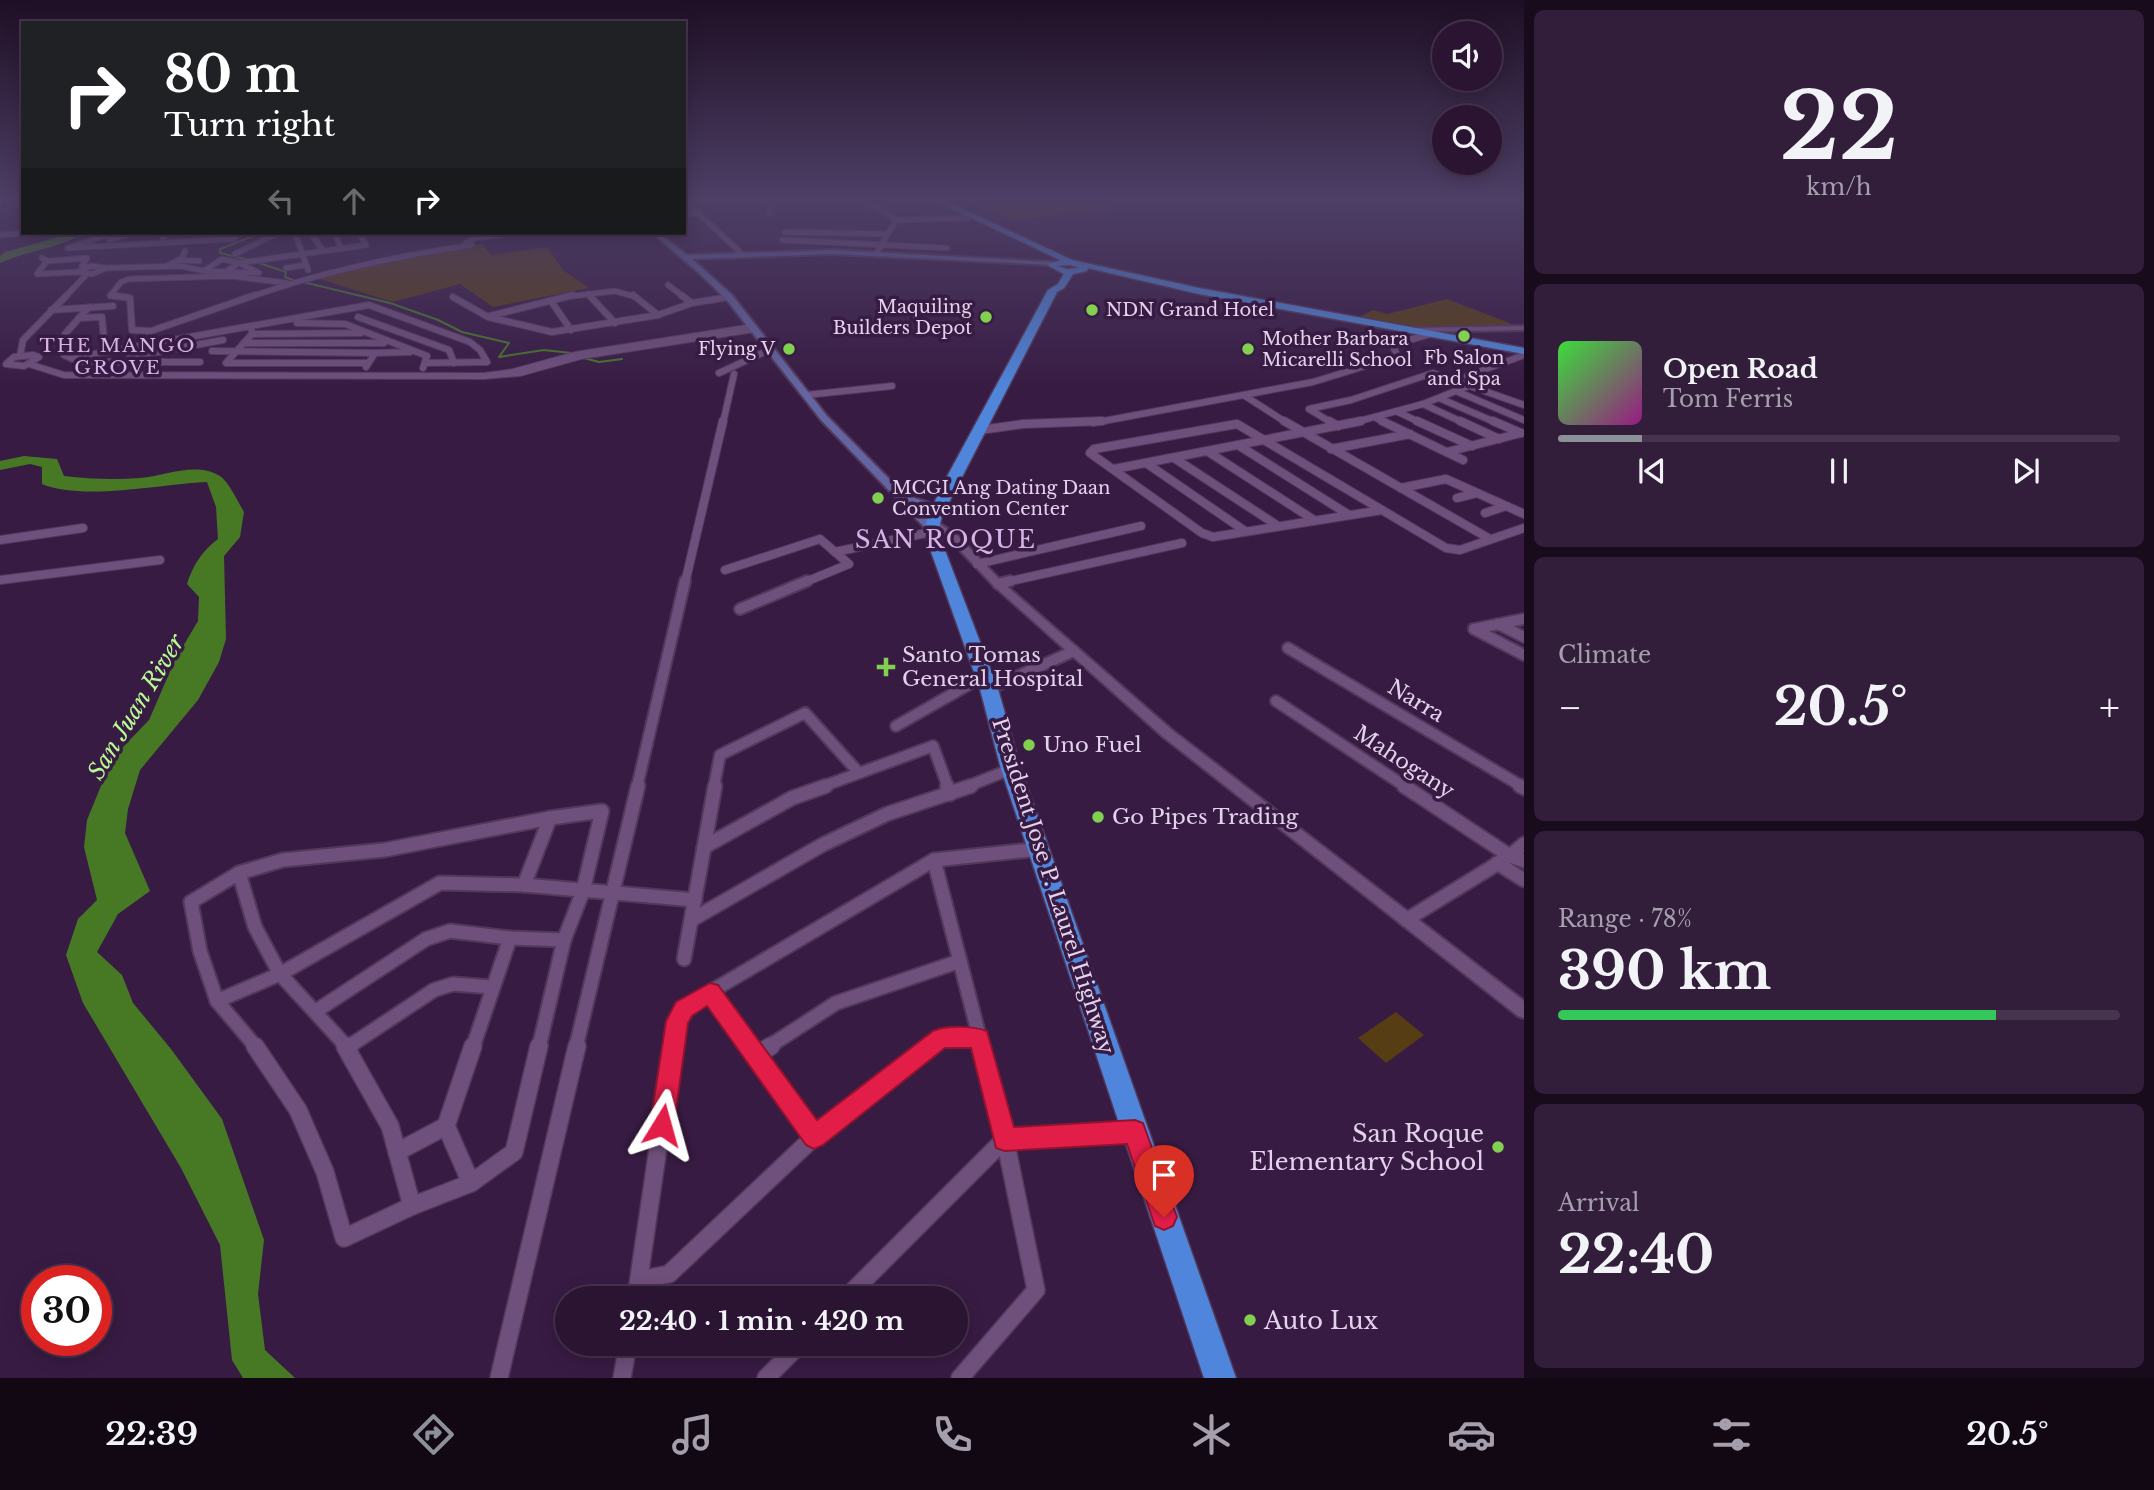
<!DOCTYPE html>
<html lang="en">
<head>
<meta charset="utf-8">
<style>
	body { margin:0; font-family:"Libre Baskerville",serif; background:#321d3a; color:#f1f3f6; height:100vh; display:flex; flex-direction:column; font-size:26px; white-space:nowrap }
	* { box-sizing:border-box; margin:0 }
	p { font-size:23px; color:#a59eac }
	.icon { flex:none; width:38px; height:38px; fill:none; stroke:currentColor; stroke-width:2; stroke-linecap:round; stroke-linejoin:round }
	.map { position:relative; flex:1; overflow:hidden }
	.sheet { display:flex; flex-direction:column; gap:10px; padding:10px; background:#170b1c; width:630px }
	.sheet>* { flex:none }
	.guide { position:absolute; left:21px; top:21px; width:665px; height:214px; border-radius:0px; box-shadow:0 4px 18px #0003,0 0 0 2px #46334d; background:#202124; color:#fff; overflow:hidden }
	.fabs { position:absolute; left:1432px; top:21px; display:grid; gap:14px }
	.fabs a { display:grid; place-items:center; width:70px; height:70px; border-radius:50%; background:#2a1432; box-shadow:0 4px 18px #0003,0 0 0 2px #46334d; font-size:35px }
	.speed { position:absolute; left:21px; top:1265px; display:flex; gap:14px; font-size:35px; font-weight:700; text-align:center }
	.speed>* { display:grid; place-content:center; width:91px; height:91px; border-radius:50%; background:#2a1432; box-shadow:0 4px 18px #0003,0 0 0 2px #46334d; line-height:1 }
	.speed .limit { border:10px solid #d22; background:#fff; color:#111 }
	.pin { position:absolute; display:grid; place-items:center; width:60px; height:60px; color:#fff; margin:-72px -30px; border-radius:50% 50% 50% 0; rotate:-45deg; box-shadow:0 0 7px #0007 }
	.pin .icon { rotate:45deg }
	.me { position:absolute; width:77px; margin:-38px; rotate:8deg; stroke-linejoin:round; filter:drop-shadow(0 0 5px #0008) }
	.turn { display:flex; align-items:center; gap:24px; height:147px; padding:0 28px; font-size:32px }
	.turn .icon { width:91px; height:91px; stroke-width:2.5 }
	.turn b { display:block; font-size:49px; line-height:60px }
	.lanes { display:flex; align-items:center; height:66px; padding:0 28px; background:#0003; justify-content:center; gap:35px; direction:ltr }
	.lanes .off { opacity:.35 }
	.big { font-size:52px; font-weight:800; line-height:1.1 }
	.sheet .tile { flex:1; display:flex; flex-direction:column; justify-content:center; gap:10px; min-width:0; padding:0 24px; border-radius:10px; background:#321d3a }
	.sheet .dial { align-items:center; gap:0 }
	.dial b { font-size:91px; line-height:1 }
	.song { display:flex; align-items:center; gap:21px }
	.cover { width:84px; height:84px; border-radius:10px; background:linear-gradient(135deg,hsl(120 70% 55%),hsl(310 70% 35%)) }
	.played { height:7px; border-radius:4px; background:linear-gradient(90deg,#8c9099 15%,#46334d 15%) }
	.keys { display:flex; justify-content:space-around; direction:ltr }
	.heat { display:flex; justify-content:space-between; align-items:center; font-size:38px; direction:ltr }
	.charge { height:10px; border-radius:5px; background:linear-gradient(90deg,#34c759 78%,#46334d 0) }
	.trip { position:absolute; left:555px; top:1286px; width:413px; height:70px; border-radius:35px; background:#2a1432; box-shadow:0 4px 18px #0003,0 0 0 2px #46334d; font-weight:800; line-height:70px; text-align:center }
	.tab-bar { display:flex; height:112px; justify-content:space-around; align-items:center; background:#110814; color:#a59eac }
	.tab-bar .icon { width:49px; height:49px }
	.tab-bar .selected { color:#8c9099 }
	.tab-bar b { font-size:32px; color:#f1f3f6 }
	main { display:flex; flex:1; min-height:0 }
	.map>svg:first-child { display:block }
	.green { fill:#573d13 }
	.water { fill:#477925 }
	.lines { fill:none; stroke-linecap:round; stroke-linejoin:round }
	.stream { stroke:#477925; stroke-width:2 }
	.river { fill:#477925; fill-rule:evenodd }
	.minor-far5-casing { stroke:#51395b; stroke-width:7 }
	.minor-far4-casing { stroke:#51395b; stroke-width:8 }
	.minor-far3-casing { stroke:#51395b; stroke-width:10 }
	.minor-far2-casing { stroke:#51395b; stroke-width:14 }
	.minor-far1-casing { stroke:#51395b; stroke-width:17 }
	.minor-casing { stroke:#51395b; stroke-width:20 }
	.tertiary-casing { stroke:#51395b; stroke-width:4 }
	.secondary-casing { stroke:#51395b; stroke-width:4 }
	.trunk-casing { stroke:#51395b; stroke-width:3 }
	.minor-far5 { stroke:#6f507c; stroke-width:5 }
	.minor-far4 { stroke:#6f507c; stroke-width:6 }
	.minor-far3 { stroke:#6f507c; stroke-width:8 }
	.minor-far2 { stroke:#6f507c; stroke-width:10 }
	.minor-far1 { stroke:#6f507c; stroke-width:13 }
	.minor { stroke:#6f507c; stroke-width:17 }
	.tertiary { fill:#6f507c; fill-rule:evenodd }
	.secondary { fill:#6364a0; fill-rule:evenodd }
	.trunk { fill:#4f86db; fill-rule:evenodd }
	.route { fill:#e11d48; stroke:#92132f; stroke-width:2 }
	.poi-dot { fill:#81d050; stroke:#381b43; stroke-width:2.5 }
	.labels { text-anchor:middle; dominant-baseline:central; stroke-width:7; stroke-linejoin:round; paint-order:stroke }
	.far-poi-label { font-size:18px; fill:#e3d2eb; stroke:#381b43; text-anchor:start }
	.far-neighbourhood-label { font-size:19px; letter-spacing:2px; fill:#d5b3e5; stroke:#381b43 }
	.poi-label { font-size:21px; fill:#e3d2eb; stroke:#381b43; text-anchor:start }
	.street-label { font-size:21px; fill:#e3d2eb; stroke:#381b43 }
	.water-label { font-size:23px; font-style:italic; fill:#b7fb91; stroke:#381b43 }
	.quarter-label { font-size:24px; letter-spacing:2px; fill:#d5b3e5; stroke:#381b43 }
	.near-poi-label { font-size:24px; fill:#e3d2eb; stroke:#381b43; text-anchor:end }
</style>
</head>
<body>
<main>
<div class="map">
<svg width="1524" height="1378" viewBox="0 0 1524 1378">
	<rect width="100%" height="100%" fill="#381b43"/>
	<g class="green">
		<path d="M1014 197H1098L1091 200 1111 208 1013 221 973 203Z"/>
		<path d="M483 244 491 255 547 247 564 271 589 288 493 307 460 284 393 302 310 276Z"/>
		<path d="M1447 299 1517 326 1418 328 1359 317 1373 310 1387 314Z"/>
		<path d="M1396 1012 1424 1035 1386 1063 1358 1038Z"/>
	</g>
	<path class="water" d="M24 456 57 459 64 476C89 479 114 480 140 478 165 476 196 461 220 476 229 482 238 502 244 512L240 537 224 556 226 639 219 662 198 700 140 770 128 809 125 833 150 891 118 914 97 952 122 975 133 1003 171 1049 222 1119 264 1240 258 1294 265 1350 295 1378H243L232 1360 220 1245 181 1168 83 1003 66 955 78 919 97 900 84 847 87 820 105 776 124 746 149 720 175 660 198 621 199 597 187 584C193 565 202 551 218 539L216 507 207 482C162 484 82 501 42 484V467L30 464 0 470V461Z"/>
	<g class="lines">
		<g class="stream">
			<path d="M249 260 220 253V249L261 233"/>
			<path d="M259 263 286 272 285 277 293 280"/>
			<path d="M303 282 390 303 438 320 462 332 509 343 499 357 544 350 571 353"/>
			<path d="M584 358 599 362 622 359"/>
		</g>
		<path class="river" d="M73 233H84C60 248 26 251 0 263V256L5 252Z"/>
		<defs>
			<g id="minor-far5">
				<path d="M851 197 879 208 896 220"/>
				<path d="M684 200 742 254"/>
				<path d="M686 201H805L855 197"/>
				<path d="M769 214 773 197"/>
				<path d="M684 215 699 213"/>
				<path d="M785 232 887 234"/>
				<path d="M113 233 68 248 234 239 239 233"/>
				<path d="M295 233 308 270"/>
				<path d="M311 233 323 251"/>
				<path d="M335 233 341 249"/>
				<path d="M499 233H527"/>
				<path d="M0 235 25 233"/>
				<path d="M163 237 168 233"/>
				<path d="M109 240 132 233"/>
				<path d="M782 240 947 248"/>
				<path d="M466 243 475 238 501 235"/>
				<path d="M235 254 278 233"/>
				<path d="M876 254 896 220 967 218"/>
				<path d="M42 258 47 261 87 258 82 266 87 267"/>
				<path d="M222 259 239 263 259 273 204 271Z"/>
				<path d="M180 260 199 261"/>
				<path d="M47 261 37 274 78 272"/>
				<path d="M169 265 182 258 185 251"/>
				<path d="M91 266 106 268 92 274 78 272Z"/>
				<path d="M106 268 181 266 204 271"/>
				<path d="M286 268 306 265"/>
				<path d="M225 272 239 263 366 245 359 233"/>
				<path d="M668 285 684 297"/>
				<path d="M588 294 591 297"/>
				<path d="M65 297 87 274"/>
				<path d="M118 297 110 296 121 282 129 279 231 276 287 283"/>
				<path d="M250 297C322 272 396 256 472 245"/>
				<path d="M565 297 615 291 636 297"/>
			</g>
			<g id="minor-far4">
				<path d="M111 295 130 298 132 330 151 331 255 295"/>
				<path d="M589 295 615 323"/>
				<path d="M633 295 658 315"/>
				<path d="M681 295 692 303"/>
				<path d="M453 297 488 317 552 332 658 315 692 303 729 297"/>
				<path d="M551 301 571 330"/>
				<path d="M88 308 65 334 64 355 80 362H200"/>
				<path d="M51 310 113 306"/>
				<path d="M490 316 573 295"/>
				<path d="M358 317 449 350 454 363"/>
				<path d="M79 318 102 317 105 352"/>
				<path d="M297 323 345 324 427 356 423 368"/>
				<path d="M251 326 252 334 226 363H368"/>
				<path d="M753 327 575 355 513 372 484 376 520 373 581 356 755 329"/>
				<path d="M252 334 361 333"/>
				<path d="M244 343H384"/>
				<path d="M212 351 375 353 366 367"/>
				<path d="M375 353 410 352"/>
				<path d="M33 355 39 357 24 366 6 364 14 357Z"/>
				<path d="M20 356 23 340 67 295"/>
				<path d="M130 357 223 340"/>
				<path d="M72 358 369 305 470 342 480 350 487 362 425 363"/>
				<path d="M29 364 64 375 484 376"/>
				<path d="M719 373 771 349"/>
				<path d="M1467 376 1524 355"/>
				<path d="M1456 391 1524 420"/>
				<path d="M806 395 892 386"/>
				<path d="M1245 396 1287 423"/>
				<path d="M1439 398 1497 423"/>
				<path d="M1423 404 1464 423"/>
				<path d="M1398 412 1421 423"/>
				<path d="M1376 418 1386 423"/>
				<path d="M723 423 734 374"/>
				<path d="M1093 423 1313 382 1398 356 1394 349 1396 344 1430 334"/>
				<path d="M1332 423 1309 409 1351 400 1433 373 1524 405"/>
				<path d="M1352 423 1423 404 1471 385"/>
			</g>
			<g id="minor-far3">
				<path d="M1284 421 1490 539"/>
				<path d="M1329 421 1338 426"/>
				<path d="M1382 421 1463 460"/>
				<path d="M1417 421 1472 446"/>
				<path d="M1460 421 1499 439"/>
				<path d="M1493 421 1521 433"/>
				<path d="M1237 424 1382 510 1213 537 1202 533 1090 453 1094 449Z"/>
				<path d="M980 430 1023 424 1102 421"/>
				<path d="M1238 445 1349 515"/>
				<path d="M1331 449 1410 434"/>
				<path d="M1207 451 1314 520"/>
				<path d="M1447 452 1521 433"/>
				<path d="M1174 458 1278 526"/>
				<path d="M1146 463 1245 531"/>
				<path d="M1114 469 1361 421"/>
				<path d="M1401 488 1446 479 1524 514"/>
				<path d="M1457 498 1477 493"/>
				<path d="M1382 510 1446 548 1460 550 1524 528"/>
				<path d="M1485 513 1506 506"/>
				<path d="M0 540 83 528"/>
				<path d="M835 552 931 532"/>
				<path d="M977 564 1141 526"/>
				<path d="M725 570 820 539 849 564 803 583"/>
				<path d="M0 580 160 560"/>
				<path d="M685 583 723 421"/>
				<path d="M1002 583 1182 543"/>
			</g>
			<g id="minor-far2">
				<path d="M998 584 1010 581"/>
				<path d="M740 609 807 581"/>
				<path d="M1498 624 1524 637"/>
				<path d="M1474 629 1524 655"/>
				<path d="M1474 629 1524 619"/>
				<path d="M1288 648 1523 787"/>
				<path d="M989 689 1074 651"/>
				<path d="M1276 701 1406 787"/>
				<path d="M896 726 984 676"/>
				<path d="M637 787 685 581"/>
				<path d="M714 787 720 755 805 713 859 773"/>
				<path d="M821 787 933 746 948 787"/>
				<path d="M966 787 1011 769"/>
			</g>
			<g id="minor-far1">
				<path d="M947 786 950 794"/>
				<path d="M1404 786 1510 856 1524 861"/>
				<path d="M1520 786 1524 788"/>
				<path d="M704 847 792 798 826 786"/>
				<path d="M934 860 982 1047"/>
				<path d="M1497 863 1524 880"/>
				<path d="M239 873 255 927 280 974 347 1047"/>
				<path d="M524 885 550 818"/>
				<path d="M693 919 822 845 887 814 971 786"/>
				<path d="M1406 920 1510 856 1524 844"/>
				<path d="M684 959 715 786"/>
				<path d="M217 1001 280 974 440 883 524 885 695 900"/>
				<path d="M316 1011 426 939 450 931 510 938 564 940"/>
				<path d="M256 1047 217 1001 200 951 191 902 239 873 283 860 384 850 550 818 602 811 583 891 564 940 539 1047"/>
				<path d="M348 1047 434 990 453 984 492 987"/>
				<path d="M473 1047 510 938"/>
				<path d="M576 1047 638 786"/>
				<path d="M673 1047C678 1014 682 1010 710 992"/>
				<path d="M750 1047 710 992 934 860 1040 849"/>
				<path d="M768 1047 836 1003 960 961"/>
				<path d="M929 1047 941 1038H980"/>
			</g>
			<g id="minor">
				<path d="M255 1046 298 1110 325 1172 344 1238 412 1206 471 1183 514 1152 539 1046"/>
				<path d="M345 1046 390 1126 412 1206"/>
				<path d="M749 1046 814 1137"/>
				<path d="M347 1048 350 1046"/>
				<path d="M755 1056 771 1046"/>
				<path d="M397 1152 446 1126"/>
				<path d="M471 1183 446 1126 473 1046"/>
				<path d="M640 1280 669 1274 814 1137 931 1046"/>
				<path d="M636 1298 673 1046"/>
				<path d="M846 1298 1005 1139 1134 1132"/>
				<path d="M499 1378 577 1046"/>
				<path d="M622 1378 628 1344"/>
				<path d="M766 1378 800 1344"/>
				<path d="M960 1378 1036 1290 1005 1139 981 1046"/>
			</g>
			<g id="tertiary">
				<path d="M1524 326V330L1408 332 1404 330 1408 328Z"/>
				<path d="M933 519 958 536 1002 582 1172 730 1524 1001V1018L1518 1016 1162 736 994 586 950 540 930 524V520Z"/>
			</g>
			<g id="secondary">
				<path d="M1 197H7L0 204Z"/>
				<path d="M652 233H659L687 255 832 250 1054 262 1052 265 832 254 692 259 732 295 827 416 905 495 942 507 944 509 938 512 914 505 936 527V531H928L821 420 726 299 697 271Z"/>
			</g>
			<path id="trunk" d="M927 197H937L1072 260 1199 288 1524 348V354L1199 294 1088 268 1087 271 1073 274 1064 288 1057 292 942 516 938 532 998 689 1021 769 1236 1378H1204L1001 769 980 689 924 532 928 516 943 484 1048 290 1058 284 1064 274 1047 265 1060 260ZM1070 265 1079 268 1067 269 1057 266Z"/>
		</defs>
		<use href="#minor-far5" class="minor-far5-casing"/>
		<use href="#minor-far4" class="minor-far4-casing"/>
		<use href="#minor-far3" class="minor-far3-casing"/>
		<use href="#minor-far2" class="minor-far2-casing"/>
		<use href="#minor-far1" class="minor-far1-casing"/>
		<use href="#minor" class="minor-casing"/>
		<use href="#tertiary" class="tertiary-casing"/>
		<use href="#secondary" class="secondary-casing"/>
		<use href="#trunk" class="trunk-casing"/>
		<use href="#minor-far5" class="minor-far5"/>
		<use href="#minor-far4" class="minor-far4"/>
		<use href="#minor-far3" class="minor-far3"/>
		<use href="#minor-far2" class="minor-far2"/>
		<use href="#minor-far1" class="minor-far1"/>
		<use href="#minor" class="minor"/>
		<use href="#tertiary" class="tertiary"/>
		<use href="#secondary" class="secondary"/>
		<use href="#trunk" class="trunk"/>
	</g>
	<linearGradient id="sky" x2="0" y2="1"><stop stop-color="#1f0f25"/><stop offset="0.51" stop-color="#4d3f66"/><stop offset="1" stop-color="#4d3f66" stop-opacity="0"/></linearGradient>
	<rect width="1524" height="390" fill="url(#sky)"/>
	<path class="route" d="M710 983 718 985 817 1120 933 1031C948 1025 973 1026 987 1031L1014 1127 1135 1120 1143 1123 1177 1217 1173 1226 1164 1230 1155 1226 1127 1144 1005 1151 996 1148 971 1048H945L823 1145 814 1149 806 1145 707 1006 692 1016 688 1023 674 1125 670 1133 662 1136 653 1133 650 1125 666 1021 676 1002Z"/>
	<g class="poi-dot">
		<circle cx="1092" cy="310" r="7"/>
		<circle cx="986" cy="317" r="7"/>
		<circle cx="1464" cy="336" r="7"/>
		<circle cx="789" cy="349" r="7"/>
		<circle cx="1248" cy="349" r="7"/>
		<circle cx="878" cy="498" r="7"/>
		<path d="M882.5 656.5h7v7h7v7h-7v7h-7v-7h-7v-7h7z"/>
		<circle cx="1029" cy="745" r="7"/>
		<circle cx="1098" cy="817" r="7"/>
		<circle cx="1498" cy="1147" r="7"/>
		<circle cx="1250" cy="1320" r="7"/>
	</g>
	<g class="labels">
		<g class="far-poi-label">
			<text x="972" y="307" text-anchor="end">Maquiling<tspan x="972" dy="21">Builders Depot</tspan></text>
			<text x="1106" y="310">NDN Grand Hotel</text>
			<text x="1262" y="339">Mother Barbara<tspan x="1262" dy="21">Micarelli School</tspan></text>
			<text x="775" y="349" text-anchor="end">Flying V</text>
			<text x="1464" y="358" text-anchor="middle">Fb Salon<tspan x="1464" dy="21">and Spa</tspan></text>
			<text x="892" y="488">MCGI Ang Dating Daan<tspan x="892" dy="21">Convention Center</tspan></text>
		</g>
		<g class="far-neighbourhood-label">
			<text x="118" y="345">THE MANGO<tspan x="118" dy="22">GROVE</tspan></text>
		</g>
		<g class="poi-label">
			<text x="902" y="655">Santo Tomas<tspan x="902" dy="24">General Hospital</tspan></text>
			<text x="1043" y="745">Uno Fuel</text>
			<text x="1112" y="817">Go Pipes Trading</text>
		</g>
		<g class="street-label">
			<text transform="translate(1416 701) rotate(31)">Narra</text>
			<text transform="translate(1404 762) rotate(33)">Mahogany</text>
			<text transform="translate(1053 886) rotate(72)">President Jose P. Laurel Highway</text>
		</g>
		<g class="water-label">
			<text transform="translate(136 707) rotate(-59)">San Juan River</text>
		</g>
		<g class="quarter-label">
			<text x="946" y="539">SAN ROQUE</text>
		</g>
		<g class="near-poi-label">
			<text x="1484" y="1133">San Roque<tspan x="1484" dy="28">Elementary School</tspan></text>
			<text x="1264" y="1320" text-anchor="start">Auto Lux</text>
		</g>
	</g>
</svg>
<div class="fabs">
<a><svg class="icon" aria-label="sound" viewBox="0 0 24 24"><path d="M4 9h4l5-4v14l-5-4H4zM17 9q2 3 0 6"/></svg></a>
<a><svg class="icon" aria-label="search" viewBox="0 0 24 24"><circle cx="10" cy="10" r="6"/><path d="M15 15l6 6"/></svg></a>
</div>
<div class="speed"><div class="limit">30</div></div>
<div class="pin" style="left:1164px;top:1217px;background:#d93025"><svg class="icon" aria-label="arrive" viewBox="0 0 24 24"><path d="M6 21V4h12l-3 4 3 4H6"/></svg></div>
<svg class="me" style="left:662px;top:1125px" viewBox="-20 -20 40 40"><path d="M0-17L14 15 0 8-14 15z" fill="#e11d48" stroke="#fff" stroke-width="4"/></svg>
<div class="trip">22:40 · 1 min · 420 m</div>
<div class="guide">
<div class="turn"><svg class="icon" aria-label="right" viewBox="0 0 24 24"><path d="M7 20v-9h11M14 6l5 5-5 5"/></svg><div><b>80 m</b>Turn right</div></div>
<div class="lanes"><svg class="icon off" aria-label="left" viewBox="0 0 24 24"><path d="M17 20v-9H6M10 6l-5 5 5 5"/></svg><svg class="icon off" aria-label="ahead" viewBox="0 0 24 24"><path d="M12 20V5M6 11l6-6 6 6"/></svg><svg class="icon" aria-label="right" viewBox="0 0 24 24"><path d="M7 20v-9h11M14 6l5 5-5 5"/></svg></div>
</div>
</div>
<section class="sheet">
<div class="tile dial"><b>22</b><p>km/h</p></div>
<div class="tile">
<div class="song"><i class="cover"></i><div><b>Open Road</b><p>Tom Ferris</p></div></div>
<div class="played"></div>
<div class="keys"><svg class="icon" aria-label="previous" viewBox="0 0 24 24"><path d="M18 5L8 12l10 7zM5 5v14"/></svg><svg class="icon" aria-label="pause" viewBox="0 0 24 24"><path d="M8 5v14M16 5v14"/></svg><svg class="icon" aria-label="next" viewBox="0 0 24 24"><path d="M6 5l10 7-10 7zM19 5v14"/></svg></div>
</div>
<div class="tile"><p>Climate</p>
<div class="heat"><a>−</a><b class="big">20.5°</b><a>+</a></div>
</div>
<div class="tile"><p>Range · 78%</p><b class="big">390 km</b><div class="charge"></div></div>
<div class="tile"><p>Arrival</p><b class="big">22:40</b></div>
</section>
</main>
<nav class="tab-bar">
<b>22:39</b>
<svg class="icon selected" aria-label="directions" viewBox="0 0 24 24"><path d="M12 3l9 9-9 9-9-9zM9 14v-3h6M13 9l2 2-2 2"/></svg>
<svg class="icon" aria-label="music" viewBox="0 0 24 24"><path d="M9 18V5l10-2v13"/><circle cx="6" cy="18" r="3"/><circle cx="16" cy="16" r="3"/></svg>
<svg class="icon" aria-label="phone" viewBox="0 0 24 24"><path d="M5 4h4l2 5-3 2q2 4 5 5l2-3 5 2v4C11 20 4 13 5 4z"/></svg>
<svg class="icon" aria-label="climate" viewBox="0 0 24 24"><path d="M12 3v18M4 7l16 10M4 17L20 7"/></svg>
<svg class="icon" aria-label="car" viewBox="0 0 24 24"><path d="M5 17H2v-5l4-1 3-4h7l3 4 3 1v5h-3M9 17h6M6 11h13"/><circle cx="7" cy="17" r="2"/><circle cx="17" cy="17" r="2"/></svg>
<svg class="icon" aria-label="filters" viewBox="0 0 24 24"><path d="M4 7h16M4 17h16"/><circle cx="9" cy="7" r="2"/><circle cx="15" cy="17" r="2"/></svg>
<b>20.5°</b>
</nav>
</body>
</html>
